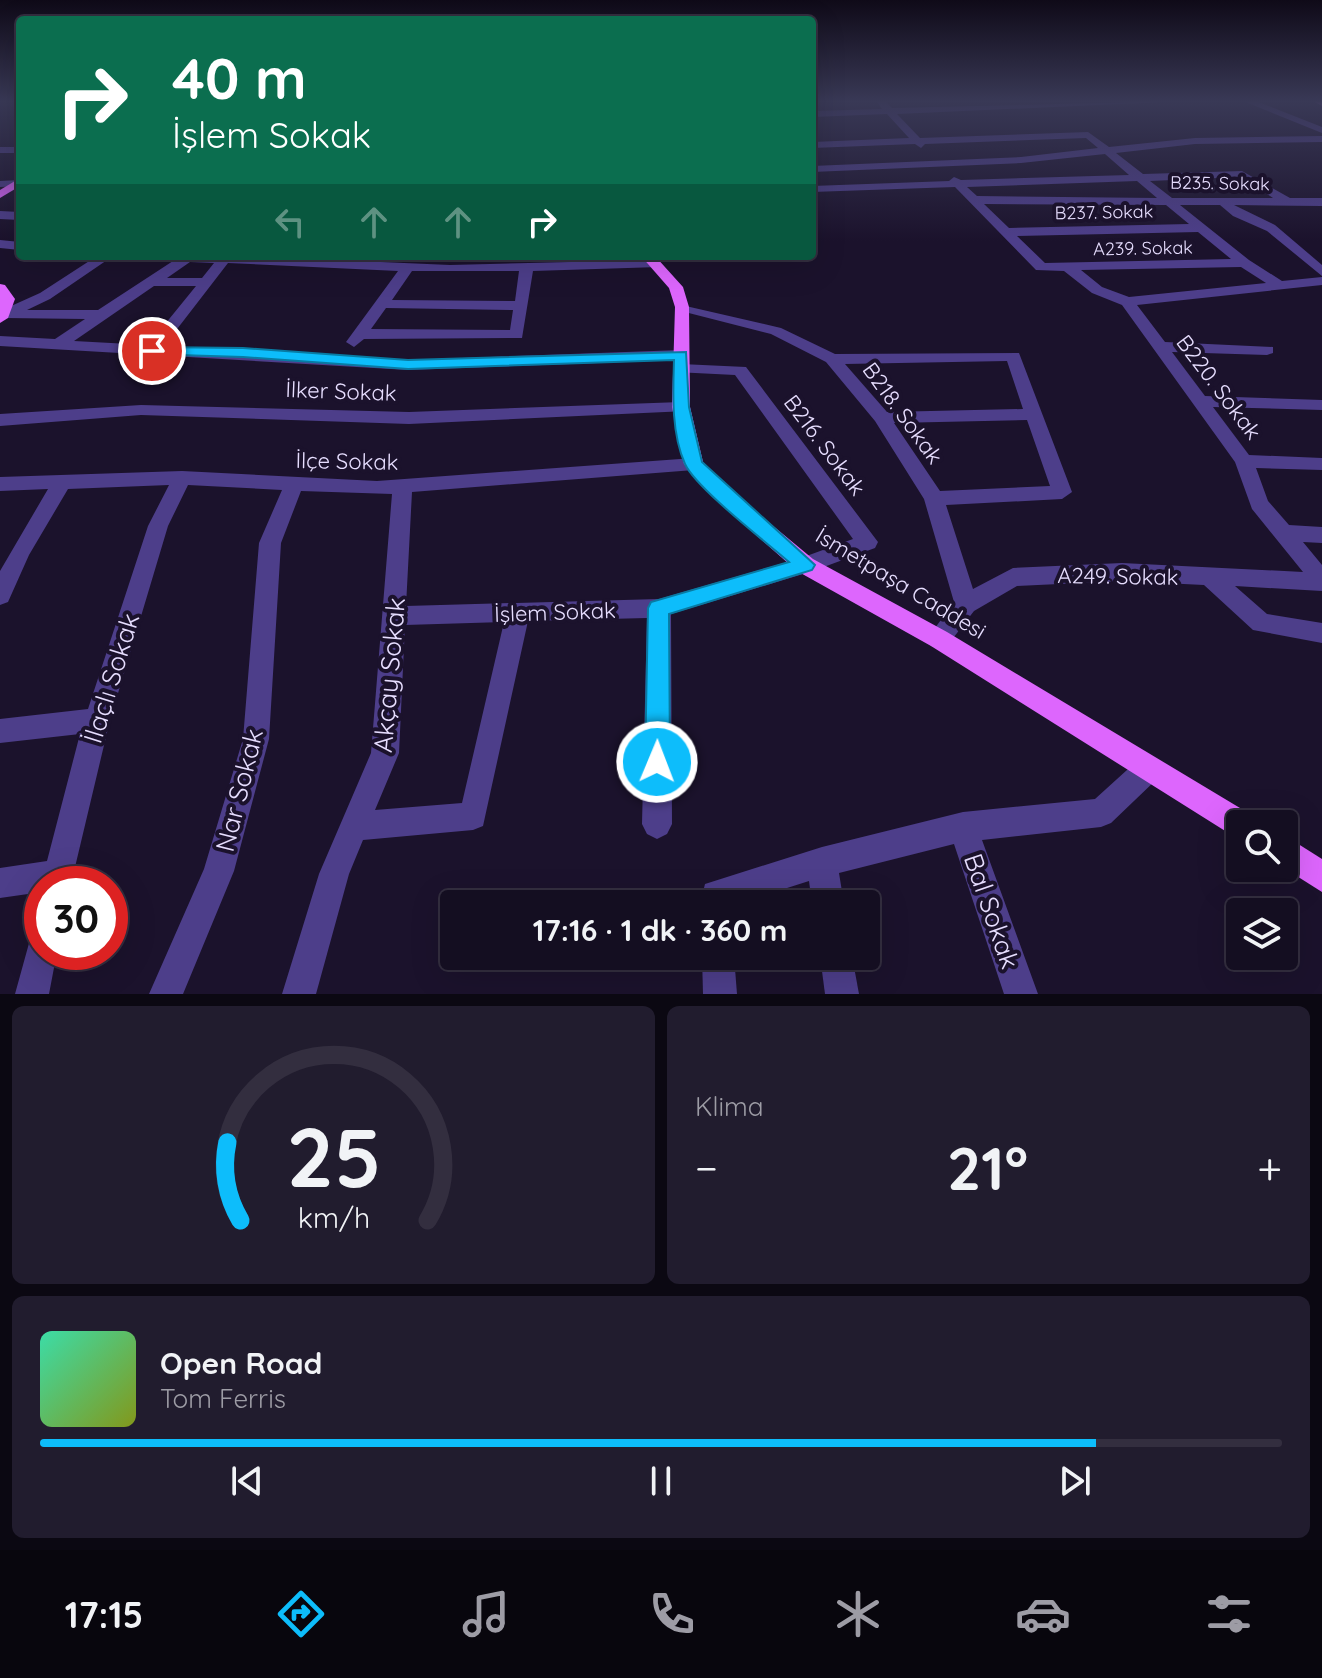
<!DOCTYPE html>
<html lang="tr">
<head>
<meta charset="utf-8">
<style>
	body { margin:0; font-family:Quicksand,sans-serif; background:#211c2e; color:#f1f3f6; height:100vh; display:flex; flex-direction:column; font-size:30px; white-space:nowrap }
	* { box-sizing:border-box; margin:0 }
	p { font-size:26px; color:#9d9ca5 }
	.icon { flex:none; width:44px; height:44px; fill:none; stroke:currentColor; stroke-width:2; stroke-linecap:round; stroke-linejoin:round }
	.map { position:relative; height:994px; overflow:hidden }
	.sheet { display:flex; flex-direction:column; gap:12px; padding:12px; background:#0b0812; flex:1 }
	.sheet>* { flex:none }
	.top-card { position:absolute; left:16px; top:16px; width:800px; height:244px; border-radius:8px; box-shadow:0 8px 32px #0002,0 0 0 2px #332e3f; background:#0b6e4f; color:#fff; overflow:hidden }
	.fabs { position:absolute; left:1226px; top:810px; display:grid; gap:16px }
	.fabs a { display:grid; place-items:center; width:72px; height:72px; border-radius:8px; background:#140e21; box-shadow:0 8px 32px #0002,0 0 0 2px #332e3f; font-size:40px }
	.speed { position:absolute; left:24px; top:866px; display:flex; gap:16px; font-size:40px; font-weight:700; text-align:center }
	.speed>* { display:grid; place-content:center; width:104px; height:104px; border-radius:50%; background:#140e21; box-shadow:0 8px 32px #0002,0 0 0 2px #332e3f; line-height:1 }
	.speed .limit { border:12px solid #d22; background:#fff; color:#111 }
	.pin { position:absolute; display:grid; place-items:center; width:68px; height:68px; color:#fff; margin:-34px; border:4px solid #fff; border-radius:50%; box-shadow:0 2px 8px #0007 }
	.me { position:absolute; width:88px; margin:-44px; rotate:1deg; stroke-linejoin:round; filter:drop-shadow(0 0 6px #0008) }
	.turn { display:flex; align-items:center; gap:28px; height:168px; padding:0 24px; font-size:36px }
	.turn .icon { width:104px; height:104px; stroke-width:2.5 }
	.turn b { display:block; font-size:56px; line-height:68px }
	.lanes { display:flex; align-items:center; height:76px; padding:0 24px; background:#0003; justify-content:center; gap:40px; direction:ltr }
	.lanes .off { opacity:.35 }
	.big { font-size:60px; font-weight:800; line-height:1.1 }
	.sheet .widget { flex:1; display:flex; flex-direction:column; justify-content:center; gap:12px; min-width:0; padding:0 28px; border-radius:12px; background:#211c2e }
	.sheet .dial { align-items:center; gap:0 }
	.dial svg { height:208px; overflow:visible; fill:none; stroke:#332e3f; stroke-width:7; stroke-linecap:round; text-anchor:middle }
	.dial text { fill:#f1f3f6; stroke:none }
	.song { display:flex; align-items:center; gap:24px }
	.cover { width:96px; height:96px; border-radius:12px; background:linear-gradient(135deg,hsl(160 70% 55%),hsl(70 70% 35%)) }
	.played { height:8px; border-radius:4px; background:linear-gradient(90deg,#0dbdfb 85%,#332e3f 85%) }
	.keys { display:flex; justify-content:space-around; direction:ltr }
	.heat { display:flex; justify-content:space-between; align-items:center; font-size:44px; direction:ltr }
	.sheet .tiles { flex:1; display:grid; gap:12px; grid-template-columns:1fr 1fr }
	.widget:last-child { grid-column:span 2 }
	.trip { position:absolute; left:440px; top:890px; width:440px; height:80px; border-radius:8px; background:#140e21; box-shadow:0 8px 32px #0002,0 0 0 2px #332e3f; font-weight:800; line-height:80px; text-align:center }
	.dock { display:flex; height:128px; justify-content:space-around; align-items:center; background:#08060d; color:#9d9ca5 }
	.dock .icon { width:56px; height:56px }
	.dock .on { color:#0dbdfb }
	.dock b { font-size:36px; color:#f1f3f6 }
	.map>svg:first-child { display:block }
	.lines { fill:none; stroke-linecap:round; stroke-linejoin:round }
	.minor { fill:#4d3e8a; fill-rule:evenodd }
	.major { fill:#dd66fd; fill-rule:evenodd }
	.route { fill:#0dbdfb; stroke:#087ba3; stroke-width:2 }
	.labels { text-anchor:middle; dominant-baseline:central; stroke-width:8; stroke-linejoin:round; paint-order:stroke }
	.far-street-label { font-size:18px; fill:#e7deff; stroke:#1b122c }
	.street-label { font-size:22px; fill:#e7deff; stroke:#1b122c }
	.near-street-label { font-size:26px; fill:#e7deff; stroke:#1b122c }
</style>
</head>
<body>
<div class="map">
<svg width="1322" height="994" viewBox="0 0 1322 994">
	<rect width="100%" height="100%" fill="#1b122c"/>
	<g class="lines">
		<g class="minor">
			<path d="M876 101H885L892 108 1186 101 897 114 920 138 1088 132 1109 147 1195 138 1322 136V142L1195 144 1116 153 1143 174 1242 171 1290 198H1322V206L1234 205 1275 225 1322 265V276L1267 231 1233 216 1220 205H1180L1249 260 1282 281 1322 277V285L1137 305 1165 342 1273 347V353L1267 355 1172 352 1205 396 1322 400V410L1213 407 1249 455 1322 458V470L1256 468 1268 501 1289 525 1322 527V543L1303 542 1322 565V591L1235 586 1267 614 1322 623V643L1253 630 1204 585 1122 581 1017 586 974 611 947 646 939 649 931 646 927 639 954 602 924 499 875 421 826 362 771 334 677 310V304L781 328 835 354 1019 353 1072 492 1062 499 946 505 973 589 1013 568 1122 563 1303 572 1252 509 1235 462 1122 305 1092 293 1064 271 1036 270 955 187 812 192V186L949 181 954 177 961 180 1129 175 1105 154 1021 163 812 172V166L1021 157 1098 148 1086 138 925 144 921 148 915 144 812 148V142L909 138 887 114 812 117V111L882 109ZM1240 177 1273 198H1172L1150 181ZM1137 181 1157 198 977 196 967 187ZM984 204 1166 205 1189 224 1009 228ZM1198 232 1231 259 1045 263 1017 236ZM1241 267 1266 283 1129 297 1102 287 1081 270ZM1007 361 1023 409 887 412 845 364ZM1027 420 1050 486 940 491 894 423Z"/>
			<path d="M1243 101H1256L1322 127V133Z"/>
			<rect x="0" y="147" width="20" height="6"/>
			<path d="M20 180V186L0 187V181Z"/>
			<path d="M0 211 20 212V220L0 219Z"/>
			<path d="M0 240 20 242V250L0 248Z"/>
			<path d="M97 256H113L50 299 27 310H98L173 261 152 260 145 256H245L450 265 654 260 661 264 659 267 533 271 522 338 364 339 354 347 346 342 398 271 228 263 164 346 408 360 681 350 689 355 681 360 408 370 0 346V336L55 339 85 319 5 318 0 317V311L40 293ZM190 262 214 263 202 278H167ZM412 271H519L515 301 392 300ZM154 286H196L148 345 74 341ZM386 308 513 310 510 330 371 329Z"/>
			<path d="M681 364 746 367 878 542 875 548 813 571 671 614 672 824 667 834 657 839 647 834 642 824 647 618 528 621 483 826 473 830 363 840 349 874 316 994H282L319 874 371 753 392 494 301 491 281 543 269 739 234 871 183 994H149L204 869 243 739 259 543 282 490 188 485 168 526 110 720 71 884H42V892L0 898V868L47 861 80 734 0 743V719L88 709 148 526 169 485 68 489 29 555 8 602 0 605V571L48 489 0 491V477L182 471 377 481 694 458 704 464 694 470 412 492 406 606 659 599 801 558 853 539 735 375 675 372 673 369ZM504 622 462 803 375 810 399 753 405 625Z"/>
			<path d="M681 402 690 407 687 411 409 424 141 415 0 426V414L141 405 409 412Z"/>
			<path d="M1148 756 1158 760 1162 769 1158 778 1111 823 1101 827 982 840 1038 994H1004L954 844 839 873 844 904H812L809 881 737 904H700L705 884 822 847 963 812 1095 799 1138 760Z"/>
			<path d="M42 931V952H57L49 994H15L31 936Z"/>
			<path d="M702 956H734L737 994H703Z"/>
			<path d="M820 956H852L859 994H825Z"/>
		</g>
		<g class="major">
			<path d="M1313 101H1322V106Z"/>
			<path d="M20 178V186L0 198V190Z"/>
			<path d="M641 256H655L683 287 689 307 690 407 703 462 737 496 813 559 947 632 1250 814 1255 824H1240V839L1230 834 931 646 797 571 723 506 684 464 672 407 675 307 669 288Z"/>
			<path d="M0 284 5 285 15 299 8 318 0 323Z"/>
			<path d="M1284 835 1322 859V892L1284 868Z"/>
		</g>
	</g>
	<linearGradient id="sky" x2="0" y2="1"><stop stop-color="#0f0a18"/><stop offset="0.42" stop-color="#393956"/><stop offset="1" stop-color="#393956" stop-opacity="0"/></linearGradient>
	<rect width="1322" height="241" fill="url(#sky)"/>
	<path class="route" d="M152 347 243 348 408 360 686 352 689 407 702 462 815 565 812 570 669 614 670 762 666 771 657 774 649 771 645 762 648 608 651 602 789 562C766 542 696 488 685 464 671 433 673 393 674 360L408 369 243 357 146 354 144 351Z"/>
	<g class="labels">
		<g class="far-street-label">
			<text transform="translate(1220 183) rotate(1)">B235. Sokak</text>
			<text transform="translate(1104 212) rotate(-1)">B237. Sokak</text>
			<text transform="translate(1143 248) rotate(-1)">A239. Sokak</text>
		</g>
		<g class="street-label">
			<text transform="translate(1219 387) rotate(53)">B220. Sokak</text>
			<text transform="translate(341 391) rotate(2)">İlker Sokak</text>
			<text transform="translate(903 413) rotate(54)">B218. Sokak</text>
			<text transform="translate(825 445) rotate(53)">B216. Sokak</text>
			<text transform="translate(347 461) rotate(1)">İlçe Sokak</text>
			<text transform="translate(1118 576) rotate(1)">A249. Sokak</text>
			<text transform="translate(901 583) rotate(31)">İsmetpaşa Caddesi</text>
			<text transform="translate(555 612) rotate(-2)">İşlem Sokak</text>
		</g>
		<g class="near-street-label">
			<text transform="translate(389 675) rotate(-85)">Akçay Sokak</text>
			<text transform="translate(111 678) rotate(-73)">İlaçlı Sokak</text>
			<text transform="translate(239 790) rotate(-76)">Nar Sokak</text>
			<text transform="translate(992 911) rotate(71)">Bal Sokak</text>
		</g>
	</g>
</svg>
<div class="fabs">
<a><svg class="icon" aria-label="search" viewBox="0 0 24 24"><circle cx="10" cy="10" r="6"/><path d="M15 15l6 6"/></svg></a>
<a><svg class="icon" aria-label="layers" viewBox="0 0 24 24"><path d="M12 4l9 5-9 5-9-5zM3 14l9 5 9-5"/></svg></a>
</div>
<div class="speed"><div class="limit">30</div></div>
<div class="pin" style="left:152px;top:351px;background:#d93025"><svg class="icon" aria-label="arrive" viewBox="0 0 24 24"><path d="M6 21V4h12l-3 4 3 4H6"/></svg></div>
<svg class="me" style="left:657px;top:762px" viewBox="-20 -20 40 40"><circle r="17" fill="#0dbdfb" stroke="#fff" stroke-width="3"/><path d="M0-11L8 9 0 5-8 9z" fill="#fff"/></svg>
<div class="trip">17:16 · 1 dk · 360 m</div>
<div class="top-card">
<div class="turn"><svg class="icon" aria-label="right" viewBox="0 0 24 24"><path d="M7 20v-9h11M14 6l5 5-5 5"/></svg><div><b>40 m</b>İşlem Sokak</div></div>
<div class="lanes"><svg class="icon off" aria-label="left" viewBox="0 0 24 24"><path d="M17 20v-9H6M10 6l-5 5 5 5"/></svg><svg class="icon off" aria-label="ahead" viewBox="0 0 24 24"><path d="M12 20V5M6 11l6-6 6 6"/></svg><svg class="icon off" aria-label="ahead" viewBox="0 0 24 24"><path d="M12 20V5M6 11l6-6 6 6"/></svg><svg class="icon" aria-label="right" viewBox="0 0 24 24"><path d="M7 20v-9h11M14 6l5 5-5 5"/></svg></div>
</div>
</div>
<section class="sheet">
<div class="tiles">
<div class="widget dial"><svg viewBox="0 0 100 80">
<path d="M14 69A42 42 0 1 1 86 69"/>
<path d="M14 69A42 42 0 0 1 9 39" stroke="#0dbdfb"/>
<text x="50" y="56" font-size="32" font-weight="700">25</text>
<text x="50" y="72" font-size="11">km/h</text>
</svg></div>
<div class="widget"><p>Klima</p>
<div class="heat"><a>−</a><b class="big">21°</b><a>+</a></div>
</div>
<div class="widget">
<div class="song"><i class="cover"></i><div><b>Open Road</b><p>Tom Ferris</p></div></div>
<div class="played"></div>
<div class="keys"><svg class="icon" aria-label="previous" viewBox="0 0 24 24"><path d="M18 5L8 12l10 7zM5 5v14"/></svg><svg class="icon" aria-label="pause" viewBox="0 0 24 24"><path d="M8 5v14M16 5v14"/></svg><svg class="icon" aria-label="next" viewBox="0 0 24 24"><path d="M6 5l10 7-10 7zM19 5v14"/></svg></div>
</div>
</div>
</section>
<nav class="dock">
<b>17:15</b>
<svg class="icon on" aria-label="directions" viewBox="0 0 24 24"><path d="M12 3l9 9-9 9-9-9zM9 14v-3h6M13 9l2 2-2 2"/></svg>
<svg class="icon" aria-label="music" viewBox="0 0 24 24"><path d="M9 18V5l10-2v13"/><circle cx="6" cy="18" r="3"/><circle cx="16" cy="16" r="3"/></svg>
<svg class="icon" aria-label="phone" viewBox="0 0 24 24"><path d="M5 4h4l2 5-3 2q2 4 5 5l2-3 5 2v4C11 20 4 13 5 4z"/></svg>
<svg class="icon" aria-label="climate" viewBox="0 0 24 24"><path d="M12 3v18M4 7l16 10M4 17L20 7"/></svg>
<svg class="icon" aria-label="car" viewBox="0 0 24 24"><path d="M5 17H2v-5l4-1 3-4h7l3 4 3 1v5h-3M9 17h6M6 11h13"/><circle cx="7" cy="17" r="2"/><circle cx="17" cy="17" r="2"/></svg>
<svg class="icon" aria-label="filters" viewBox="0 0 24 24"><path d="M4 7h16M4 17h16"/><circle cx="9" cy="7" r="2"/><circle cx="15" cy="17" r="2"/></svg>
</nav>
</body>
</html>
